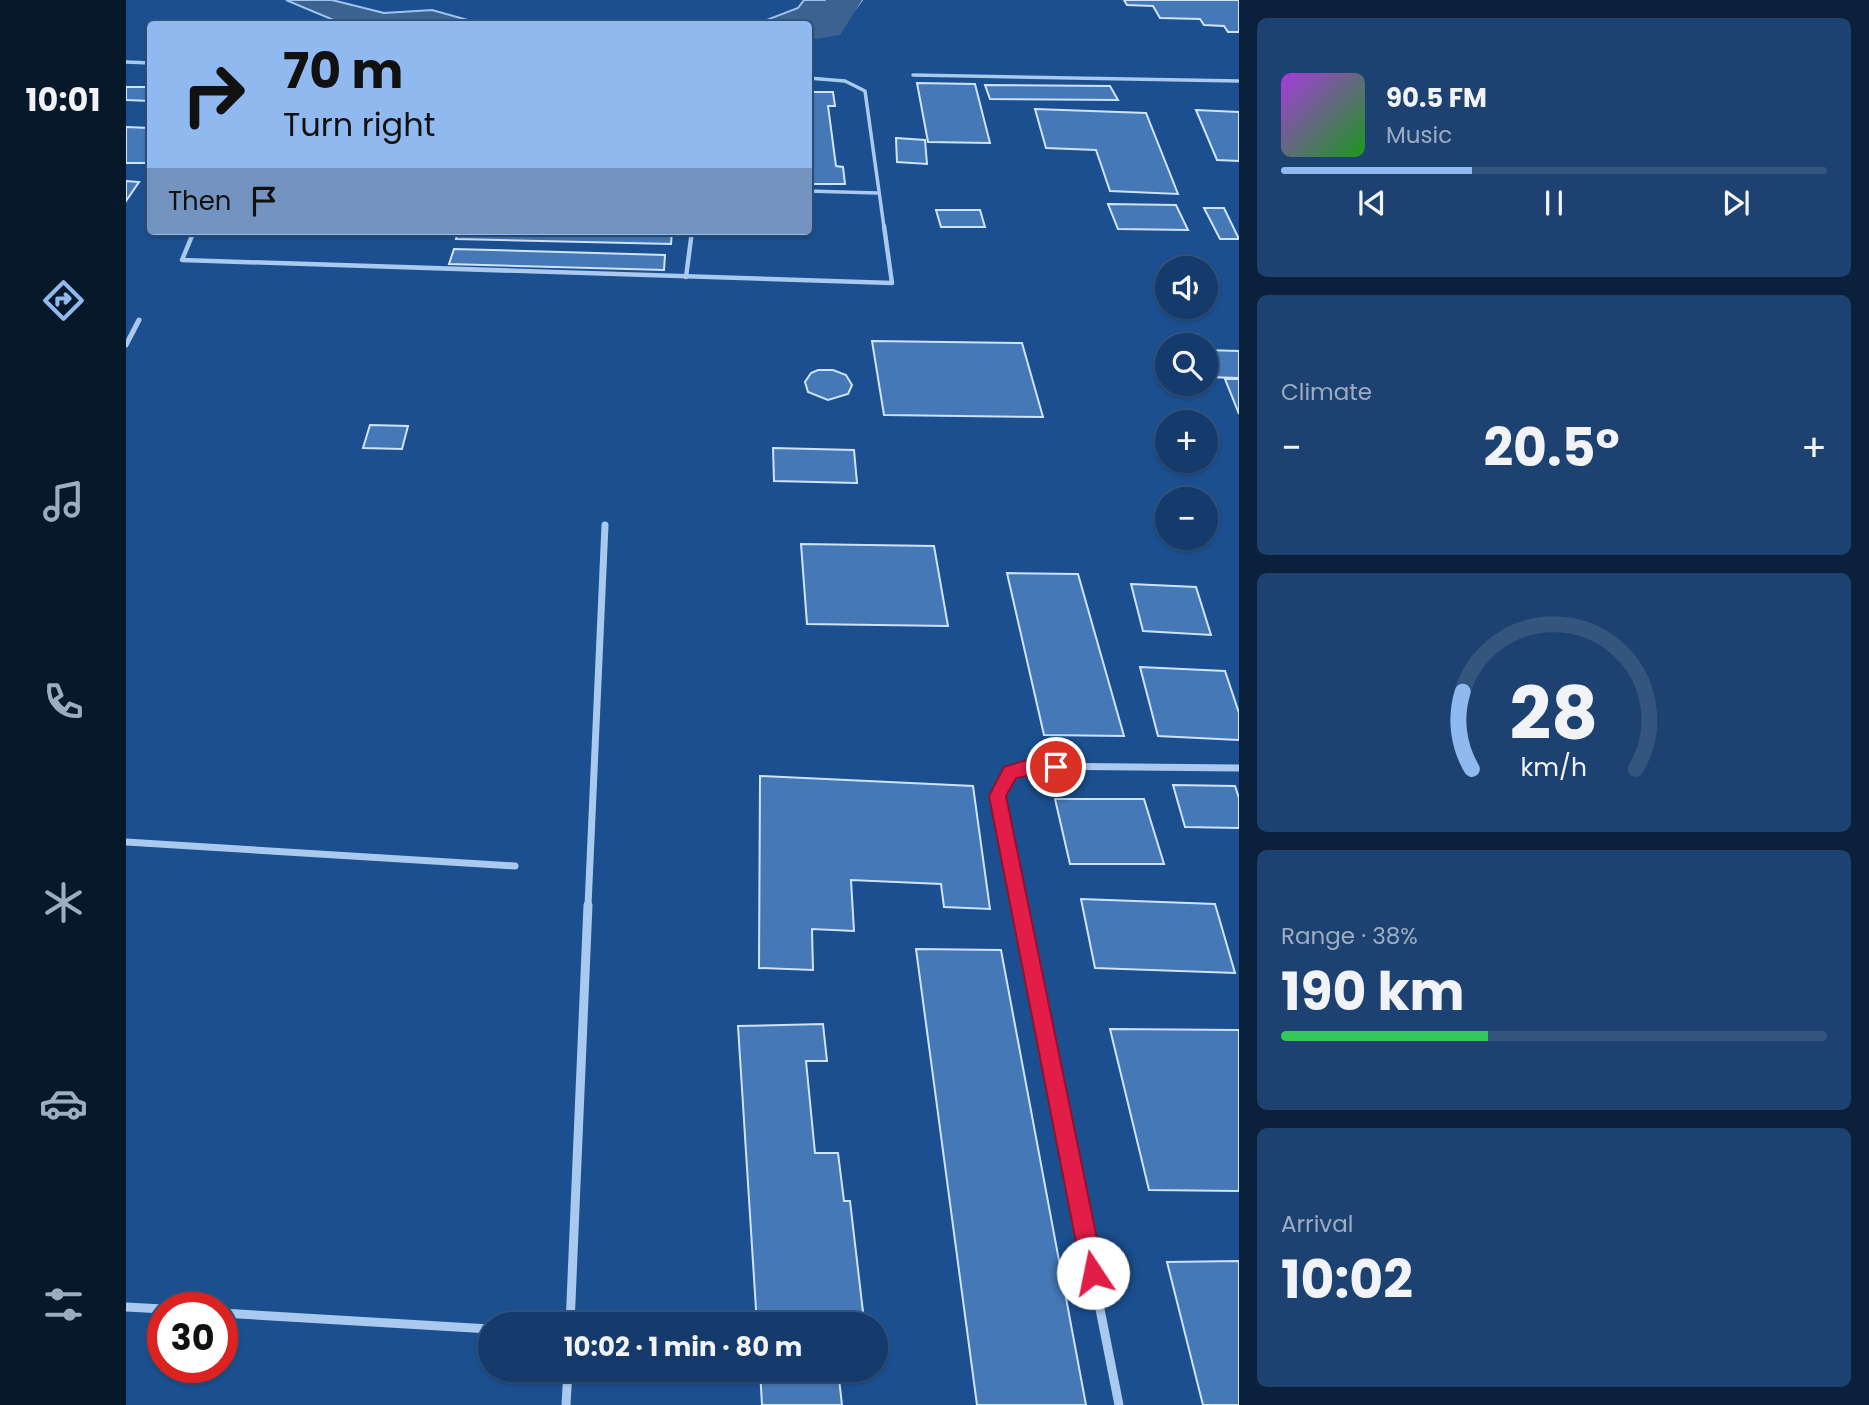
<!DOCTYPE html>
<html lang="en">
<head>
<meta charset="utf-8">
<style>
	body { margin:0; font-family:Poppins,sans-serif; background:#1d4271; color:#f1f3f6; height:100vh; display:flex; flex-direction:column; font-size:26px; white-space:nowrap }
	* { box-sizing:border-box; margin:0 }
	p { font-size:23px; color:#9dadc1 }
	.icon { flex:none; width:38px; height:38px; fill:none; stroke:currentColor; stroke-width:2; stroke-linecap:round; stroke-linejoin:round }
	.map { position:relative; flex:1; overflow:hidden }
	.drawer { display:flex; flex-direction:column; gap:18px; padding:18px; background:#0b203b; width:630px }
	.drawer>* { flex:none }
	.guide { position:absolute; left:21px; top:21px; width:665px; height:214px; border-radius:7px; box-shadow:0 2px 5px #0004,0 0 0 2px #33557e; background:#90b9f0; color:#111; overflow:hidden }
	.tools { position:absolute; left:1029px; top:256px; display:grid; gap:14px }
	.tools a { display:grid; place-items:center; width:63px; height:63px; border-radius:50%; background:#143b6b; box-shadow:0 2px 5px #0004,0 0 0 2px #33557e; font-size:35px }
	.speed { position:absolute; left:21px; top:1292px; display:flex; gap:14px; font-size:35px; font-weight:700; text-align:center }
	.speed>* { display:grid; place-content:center; width:91px; height:91px; border-radius:50%; background:#143b6b; box-shadow:0 2px 5px #0004,0 0 0 2px #33557e; line-height:1 }
	.speed .limit { border:10px solid #d22; background:#fff; color:#111 }
	.pin { position:absolute; display:grid; place-items:center; width:60px; height:60px; color:#fff; margin:-30px; border:4px solid #fff; border-radius:50%; box-shadow:0 2px 7px #0007 }
	.me { position:absolute; width:77px; margin:-38px; rotate:349deg; stroke-linejoin:round; filter:drop-shadow(0 0 5px #0008) }
	.turn { display:flex; align-items:center; gap:24px; height:147px; padding:0 21px; font-size:32px }
	.turn .icon { width:91px; height:91px; stroke-width:2.5 }
	.turn b { display:block; font-size:49px; line-height:60px }
	.then { display:flex; align-items:center; height:66px; padding:0 21px; background:#0003; gap:14px; font-size:26px }
	.big { font-size:52px; font-weight:700; line-height:1.1 }
	.drawer .widget { flex:1; display:flex; flex-direction:column; justify-content:center; gap:10px; min-width:0; padding:0 24px; border-radius:10px; background:#1d4271 }
	.drawer .dial { align-items:center; gap:0 }
	.dial svg { height:182px; overflow:visible; fill:none; stroke:#33557e; stroke-width:7; stroke-linecap:round; text-anchor:middle }
	.dial text { fill:#f1f3f6; stroke:none }
	.song { display:flex; align-items:center; gap:21px }
	.cover { width:84px; height:84px; border-radius:10px; background:linear-gradient(135deg,hsl(280 70% 55%),hsl(120 70% 35%)) }
	.played { height:7px; border-radius:4px; background:linear-gradient(90deg,#90b9f0 35%,#33557e 35%) }
	.keys { display:flex; justify-content:space-around; direction:ltr }
	.heat { display:flex; justify-content:space-between; align-items:center; font-size:38px; direction:ltr }
	.charge { height:10px; border-radius:5px; background:linear-gradient(90deg,#34c759 38%,#33557e 0) }
	.trip { position:absolute; left:352px; top:1312px; width:410px; height:70px; border-radius:35px; background:#143b6b; box-shadow:0 2px 5px #0004,0 0 0 2px #33557e; font-weight:700; line-height:70px; text-align:center }
	main { display:flex; flex:1; min-height:0 }
	.dock { display:flex; flex-direction:column; width:126px; justify-content:space-around; align-items:center; background:#08182b; color:#9dadc1 }
	.dock .icon { width:49px; height:49px }
	.dock .current { color:#90b9f0 }
	.dock b { font-size:32px; color:#f1f3f6 }
	.map>svg:first-child { display:block }
	.water { fill:#3c6290; stroke:#9cc4f0; stroke-width:2 }
	.lines { fill:none; stroke-linecap:round; stroke-linejoin:round }
	.river { fill:#3c6290; fill-rule:evenodd }
	.building { fill:#4478b7; stroke:#cfe3fa; stroke-width:2 }
	.service-far1 { stroke:#a9c9ee; stroke-width:3.5 }
	.service { stroke:#a9c9ee; stroke-width:4.5 }
	.minor-far2 { stroke:#a9c9ee; stroke-width:5 }
	.minor-far1 { stroke:#a9c9ee; stroke-width:7 }
	.minor { stroke:#a9c9ee; stroke-width:9 }
	.route { fill:#e11d48; stroke:#92132f; stroke-width:2 }
</style>
</head>
<body>
<main>
<nav class="dock">
<b>10:01</b>
<svg class="icon current" aria-label="directions" viewBox="0 0 24 24"><path d="M12 3l9 9-9 9-9-9zM9 14v-3h6M13 9l2 2-2 2"/></svg>
<svg class="icon" aria-label="music" viewBox="0 0 24 24"><path d="M9 18V5l10-2v13"/><circle cx="6" cy="18" r="3"/><circle cx="16" cy="16" r="3"/></svg>
<svg class="icon" aria-label="phone" viewBox="0 0 24 24"><path d="M5 4h4l2 5-3 2q2 4 5 5l2-3 5 2v4C11 20 4 13 5 4z"/></svg>
<svg class="icon" aria-label="climate" viewBox="0 0 24 24"><path d="M12 3v18M4 7l16 10M4 17L20 7"/></svg>
<svg class="icon" aria-label="car" viewBox="0 0 24 24"><path d="M5 17H2v-5l4-1 3-4h7l3 4 3 1v5h-3M9 17h6M6 11h13"/><circle cx="7" cy="17" r="2"/><circle cx="17" cy="17" r="2"/></svg>
<svg class="icon" aria-label="filters" viewBox="0 0 24 24"><path d="M4 7h16M4 17h16"/><circle cx="9" cy="7" r="2"/><circle cx="15" cy="17" r="2"/></svg>
</nav>
<div class="map">
<svg width="1113" height="1405" viewBox="0 0 1113 1405">
	<rect width="100%" height="100%" fill="#1b4f8f"/>
	<g class="water">
		<path d="M160 0H206L258 13 306 10 356 24H217Z"/>
		<path d="M678 0H736L730 8 683 33 682 24H630L672 8Z"/>
	</g>
	<g class="lines">
		<path class="river" d="M700 0H736L714 35 682 40V24H667L669 21 689 17Z"/>
	</g>
	<g class="building">
		<path d="M998 0H1113V32H1102L1098 26 1078 25 1074 19 1034 18 1027 6 1001 5Z"/>
		<path d="M791 83 849 84 864 143 802 142Z"/>
		<path d="M859 85 984 86 992 100 864 99Z"/>
		<path d="M0 87H24V101L0 100Z"/>
		<path d="M682 92H707L709 106H702L710 166 717 167 719 184H685L682 180Z"/>
		<path d="M909 109 1020 113 1052 194 984 191 970 150 920 148Z"/>
		<path d="M1070 110 1113 112V161L1091 160Z"/>
		<path d="M0 127 24 128V157L20 163H0Z"/>
		<path d="M770 138 799 140 801 164 771 162Z"/>
		<path d="M0 181 13 182 0 201Z"/>
		<path d="M982 204 1050 205 1062 230 992 229Z"/>
		<path d="M1078 208H1098L1113 239H1094Z"/>
		<path d="M810 210H854L859 227H815Z"/>
		<path d="M332 231H546L545 244 330 239Z"/>
		<path d="M328 249 539 255 538 270 323 264Z"/>
		<path d="M746 341 896 343 917 417 758 415Z"/>
		<path d="M1080 350 1113 351V378L1080 377Z"/>
		<path d="M692 370H707L720 375 726 385 722 394 702 400 682 392 679 382 685 373Z"/>
		<path d="M1099 379H1113V414Z"/>
		<path d="M244 425 282 426 276 449 237 448Z"/>
		<path d="M647 448 728 450 731 483 648 481Z"/>
		<path d="M675 544 808 546 822 626 681 624Z"/>
		<path d="M881 573 952 574 998 736 918 735Z"/>
		<path d="M1005 584 1070 587 1085 635 1017 631Z"/>
		<path d="M1014 667 1099 671 1113 713V740L1032 736Z"/>
		<path d="M634 776 847 786 864 909 818 907 815 884 725 880 728 931 686 929 687 970 633 968Z"/>
		<path d="M1047 785 1109 786 1113 798V828L1059 827Z"/>
		<path d="M929 799H1018L1038 864H944Z"/>
		<path d="M955 899 1089 904 1109 973 969 968Z"/>
		<path d="M790 949 875 950 960 1405H851Z"/>
		<path d="M697 1024 701 1061H680L689 1153H712L718 1201H724L737 1312 707 1313 708 1325H631L612 1026Z"/>
		<path d="M984 1029 1113 1030V1191L1023 1190Z"/>
		<path d="M1113 1261V1405H1077L1041 1262Z"/>
		<path d="M634 1370H712L716 1405H636Z"/>
	</g>
	<g class="lines">
		<g class="service-far1">
			<path d="M0 62 24 63"/>
			<path d="M787 75 1113 81"/>
			<path d="M682 78 719 81 739 91 758 227"/>
			<path d="M682 191 751 193"/>
		</g>
		<g class="service">
			<path d="M68 231 56 260 766 283 758 226"/>
			<path d="M560 277 566 231"/>
		</g>
		<path class="minor-far2" d="M0 345 13 320"/>
		<g class="minor-far1">
			<path d="M0 842 389 866"/>
			<path d="M462 906 479 525"/>
			<path d="M894 906 872 796 884 772 904 766 1113 768"/>
		</g>
		<g class="minor">
			<path d="M894 905 993 1405"/>
			<path d="M0 1307 37 1309"/>
			<path d="M96 1313 364 1329"/>
			<path d="M444 1325 462 905"/>
			<path d="M440 1405 442 1370"/>
		</g>
	</g>
	<path class="route" d="M904 759 936 761 939 767 936 772C922 777 905 774 890 778L880 796 978 1273 975 1280 967 1284 959 1280 956 1273 863 796 878 767Z"/>
</svg>
<div class="tools">
<a><svg class="icon" aria-label="sound" viewBox="0 0 24 24"><path d="M4 9h4l5-4v14l-5-4H4zM17 9q2 3 0 6"/></svg></a>
<a><svg class="icon" aria-label="search" viewBox="0 0 24 24"><circle cx="10" cy="10" r="6"/><path d="M15 15l6 6"/></svg></a>
<a>+</a>
<a>−</a>
</div>
<div class="speed"><div class="limit">30</div></div>
<div class="pin" style="left:930px;top:767px;background:#d93025"><svg class="icon" aria-label="arrive" viewBox="0 0 24 24"><path d="M6 21V4h12l-3 4 3 4H6"/></svg></div>
<svg class="me" style="left:967px;top:1273px" viewBox="-20 -20 40 40"><circle r="19" fill="#fff"/><path d="M0-13L10 11 0 6-10 11z" fill="#e11d48"/></svg>
<div class="trip">10:02 · 1 min · 80 m</div>
<div class="guide">
<div class="turn"><svg class="icon" aria-label="right" viewBox="0 0 24 24"><path d="M7 20v-9h11M14 6l5 5-5 5"/></svg><div><b>70 m</b>Turn right</div></div>
<div class="then">Then<svg class="icon" aria-label="arrive" viewBox="0 0 24 24"><path d="M6 21V4h12l-3 4 3 4H6"/></svg></div>
</div>
</div>
<section class="drawer">
<div class="widget">
<div class="song"><i class="cover"></i><div><b>90.5 FM</b><p>Music</p></div></div>
<div class="played"></div>
<div class="keys"><svg class="icon" aria-label="previous" viewBox="0 0 24 24"><path d="M18 5L8 12l10 7zM5 5v14"/></svg><svg class="icon" aria-label="pause" viewBox="0 0 24 24"><path d="M8 5v14M16 5v14"/></svg><svg class="icon" aria-label="next" viewBox="0 0 24 24"><path d="M6 5l10 7-10 7zM19 5v14"/></svg></div>
</div>
<div class="widget"><p>Climate</p>
<div class="heat"><a>−</a><b class="big">20.5°</b><a>+</a></div>
</div>
<div class="widget dial"><svg viewBox="0 0 100 80">
<path d="M14 69A42 42 0 1 1 86 69"/>
<path d="M14 69A42 42 0 0 1 10 35" stroke="#90b9f0"/>
<text x="50" y="56" font-size="32" font-weight="700">28</text>
<text x="50" y="72" font-size="11">km/h</text>
</svg></div>
<div class="widget"><p>Range · 38%</p><b class="big">190 km</b><div class="charge"></div></div>
<div class="widget"><p>Arrival</p><b class="big">10:02</b></div>
</section>
</main>
</body>
</html>
